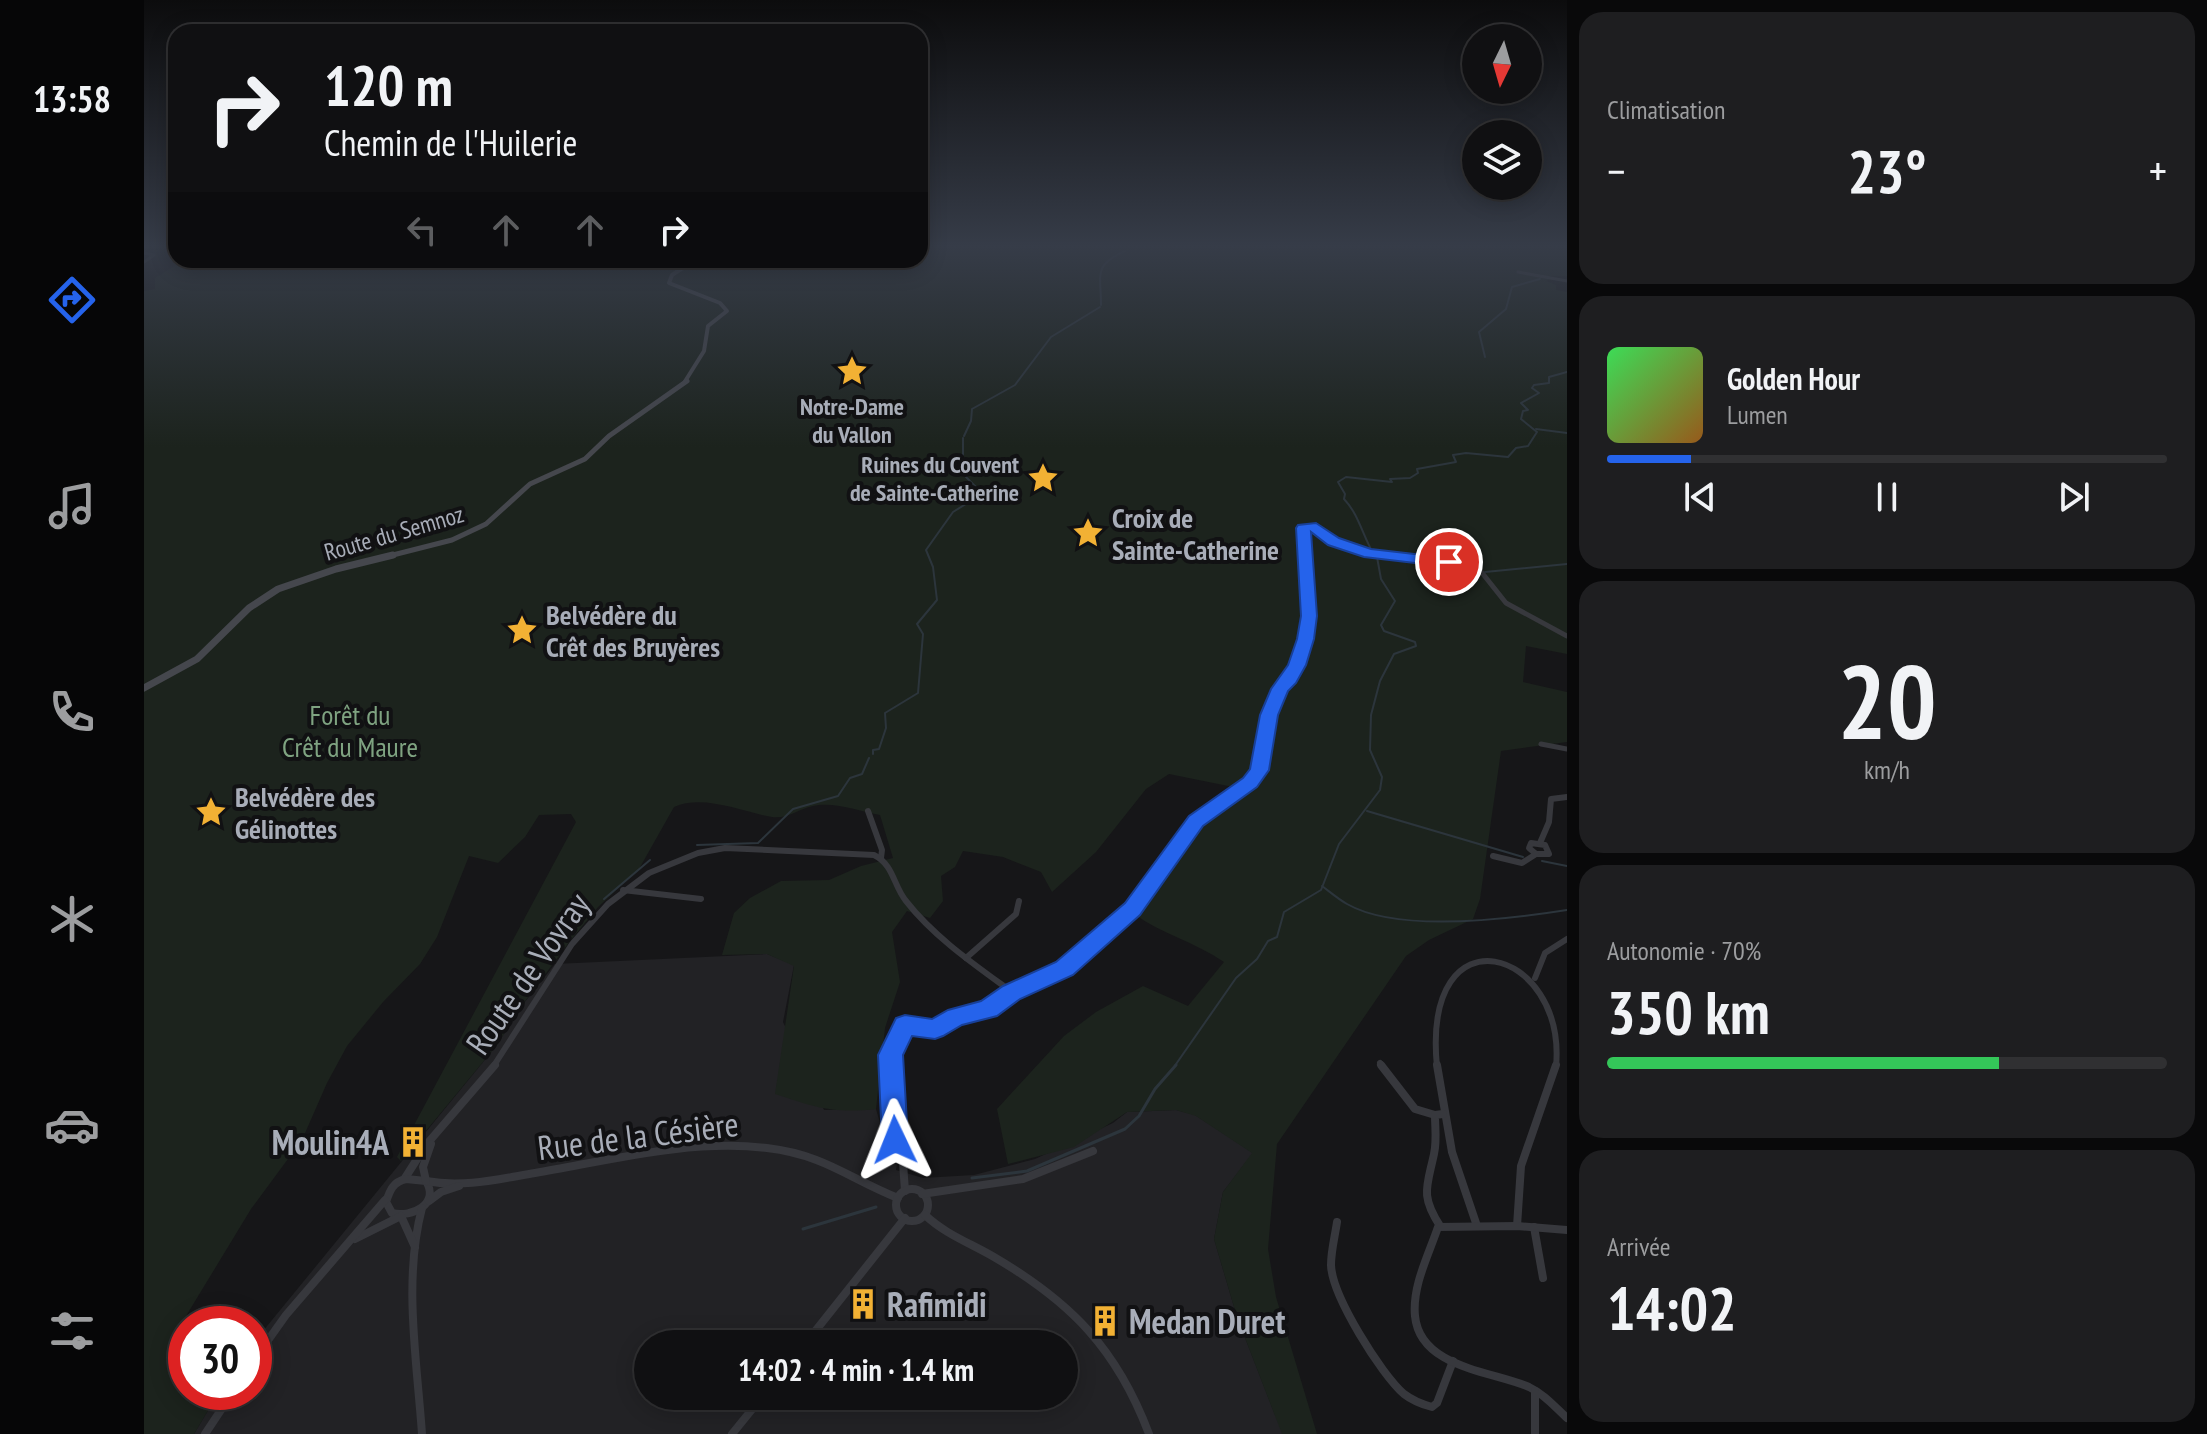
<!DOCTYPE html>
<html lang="fr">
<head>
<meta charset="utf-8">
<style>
	body { margin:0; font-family:"PT Sans Narrow",sans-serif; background:#1e1e20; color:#f1f3f6; height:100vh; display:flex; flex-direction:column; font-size:30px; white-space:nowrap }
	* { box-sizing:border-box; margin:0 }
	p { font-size:26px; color:#9c9d9f }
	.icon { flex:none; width:44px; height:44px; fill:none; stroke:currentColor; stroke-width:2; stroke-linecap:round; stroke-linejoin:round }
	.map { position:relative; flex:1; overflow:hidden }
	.details { display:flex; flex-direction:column; gap:12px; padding:12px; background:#09090a; width:640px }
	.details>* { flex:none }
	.top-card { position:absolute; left:24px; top:24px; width:760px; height:244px; border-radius:24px; box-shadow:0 4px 20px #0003,0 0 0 2px #303032; background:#101012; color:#f1f3f6; overflow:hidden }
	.needle { width:52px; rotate:185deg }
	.tools { position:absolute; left:1318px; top:24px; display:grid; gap:16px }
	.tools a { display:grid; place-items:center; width:80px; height:80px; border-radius:50%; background:#101012; box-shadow:0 4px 20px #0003,0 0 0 2px #303032; font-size:40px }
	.speed { position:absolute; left:24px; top:1306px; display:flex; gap:16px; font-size:40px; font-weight:700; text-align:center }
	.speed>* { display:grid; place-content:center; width:104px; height:104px; border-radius:50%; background:#101012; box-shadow:0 4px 20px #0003,0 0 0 2px #303032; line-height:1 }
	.speed .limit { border:12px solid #d22; background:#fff; color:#111 }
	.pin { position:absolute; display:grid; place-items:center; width:68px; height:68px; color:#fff; margin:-34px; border:4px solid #fff; border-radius:50%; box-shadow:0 2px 8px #0007 }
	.me { position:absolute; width:88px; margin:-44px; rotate:358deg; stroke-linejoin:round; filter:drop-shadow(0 0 6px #0008) }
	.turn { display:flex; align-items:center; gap:28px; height:168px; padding:0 24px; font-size:36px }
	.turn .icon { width:104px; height:104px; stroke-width:2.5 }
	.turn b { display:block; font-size:56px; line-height:68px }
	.lanes { display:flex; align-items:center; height:76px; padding:0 24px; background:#0003; justify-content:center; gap:40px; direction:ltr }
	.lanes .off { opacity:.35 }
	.big { font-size:60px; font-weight:700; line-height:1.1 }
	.details .widget { flex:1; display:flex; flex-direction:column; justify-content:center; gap:12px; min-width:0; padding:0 28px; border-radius:24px; background:#1e1e20 }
	.details .dial { align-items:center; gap:0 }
	.dial b { font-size:104px; line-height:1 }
	.song { display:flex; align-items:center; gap:24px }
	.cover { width:96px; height:96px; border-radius:12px; background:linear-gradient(135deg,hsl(130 70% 55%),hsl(30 70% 35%)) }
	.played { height:8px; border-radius:4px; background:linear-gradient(90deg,#2563eb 15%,#303032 15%) }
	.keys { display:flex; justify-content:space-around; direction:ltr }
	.heat { display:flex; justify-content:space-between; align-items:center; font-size:44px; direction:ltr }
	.charge { height:12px; border-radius:6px; background:linear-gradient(90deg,#34c759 70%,#303032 0) }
	.trip { position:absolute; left:490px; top:1330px; width:444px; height:80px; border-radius:40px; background:#101012; box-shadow:0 4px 20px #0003,0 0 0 2px #303032; font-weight:700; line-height:80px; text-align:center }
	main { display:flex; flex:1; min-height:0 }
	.tab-bar { display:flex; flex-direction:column; width:144px; justify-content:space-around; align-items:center; background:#060607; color:#9c9d9f }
	.tab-bar .icon { width:56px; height:56px }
	.tab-bar .active { color:#2563eb }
	.tab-bar b { font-size:36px; color:#f1f3f6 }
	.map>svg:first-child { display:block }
	.built { fill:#222225; fill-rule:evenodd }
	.green { fill:#1c231d }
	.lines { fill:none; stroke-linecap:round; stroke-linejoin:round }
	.stream-far1 { stroke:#2c353c; stroke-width:2 }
	.stream { stroke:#2c353c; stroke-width:3 }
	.street-far4 { stroke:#37383d; stroke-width:3 }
	.street-far3 { stroke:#37383d; stroke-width:4 }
	.street-far2 { stroke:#37383d; stroke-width:5 }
	.street-far1 { stroke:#37383d; stroke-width:6 }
	.street { stroke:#37383d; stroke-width:8 }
	.secondary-far2 { stroke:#45474d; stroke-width:4 }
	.secondary-far1 { stroke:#45474d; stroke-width:5 }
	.secondary { stroke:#45474d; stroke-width:7 }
	.route { fill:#2563eb; stroke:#184099; stroke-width:2 }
	.labels { text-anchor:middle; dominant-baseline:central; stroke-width:8; stroke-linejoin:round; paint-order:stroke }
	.far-poi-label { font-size:24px; font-weight:bold; fill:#a8adb8; stroke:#111113 }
	.far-street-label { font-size:24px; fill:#a8adb8; stroke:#111113 }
	.poi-label { font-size:28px; font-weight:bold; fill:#a8adb8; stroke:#111113; text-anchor:start }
	.park-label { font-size:28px; fill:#7fa381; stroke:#111113 }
	.near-street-label { font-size:34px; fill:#a8adb8; stroke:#111113 }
	.near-poi-label { font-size:34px; font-weight:bold; fill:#a8adb8; stroke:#111113; text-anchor:start }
</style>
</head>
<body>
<main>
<nav class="tab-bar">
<b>13:58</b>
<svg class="icon active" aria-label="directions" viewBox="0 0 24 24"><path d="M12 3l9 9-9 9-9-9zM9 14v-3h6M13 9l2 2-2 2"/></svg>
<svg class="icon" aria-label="music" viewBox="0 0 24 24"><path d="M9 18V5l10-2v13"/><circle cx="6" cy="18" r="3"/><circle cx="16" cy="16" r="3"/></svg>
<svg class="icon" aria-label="phone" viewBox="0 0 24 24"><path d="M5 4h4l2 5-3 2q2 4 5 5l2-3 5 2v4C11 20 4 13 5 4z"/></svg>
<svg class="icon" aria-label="climate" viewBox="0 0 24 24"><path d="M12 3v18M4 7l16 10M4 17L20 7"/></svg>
<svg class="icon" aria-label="car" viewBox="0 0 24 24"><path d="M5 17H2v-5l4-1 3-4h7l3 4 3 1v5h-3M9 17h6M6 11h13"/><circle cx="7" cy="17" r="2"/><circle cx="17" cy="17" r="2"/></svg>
<svg class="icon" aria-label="filters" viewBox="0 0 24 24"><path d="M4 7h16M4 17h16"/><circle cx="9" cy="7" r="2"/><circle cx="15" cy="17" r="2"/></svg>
</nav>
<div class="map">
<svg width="1423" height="1434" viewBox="0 0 1423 1434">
	<rect width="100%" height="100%" fill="#161618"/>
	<path class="built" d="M623 954 650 965 639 1022 680 1110 732 1109 743 1147 754 1157 752 1170 779 1178 830 1175 891 1159 969 1123 983 1112 1032 1110 1051 1115 1109 1153 1079 1192 1070 1239 1093 1317 1131 1415 1153 1434H50L75 1392H110V1342L353 1045 376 1008 411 964ZM504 1344H920V1396H504Z"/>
	<path class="green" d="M776 247H1423V276H1400L1406 279 1402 281 1412 285V290L1423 292V654L1382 646 1379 682 1423 692V742L1357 751 1336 899 1329 919 1285 940 1262 956 1133 1144 1124 1249 1132 1297 1173 1434H1138L1093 1317 1070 1239 1079 1192 1108 1153 1052 1116 1032 1110 983 1112 930 1147 864 1164 853 1109 920 1036 952 1012 999 986 1044 1006 1080 962C1051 942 1018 934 990 914L1059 825 1104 790 1025 774 1002 789 952 852 908 892 897 872 859 857 819 851 811 867 797 876 799 901 786 918 763 911 748 932 756 982 741 1028 732 1109C690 1114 670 1107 631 1094L650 966 623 954 578 955 590 913 606 898 637 881 685 880 717 866 749 858 736 815C716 811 689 801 669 806 654 809 644 819 628 817 598 812 560 794 530 807L495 869 454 907 426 941 376 1008 353 1045 257 1161 253 1157 432 822 427 814 395 815 381 837 354 863 325 856 293 937 276 964 239 1002 203 1046 183 1083 158 1140 107 1209 39 1321 65 1318 108 1324H42V1392H75L50 1434H0V291L11 289V278L40 260H776Z"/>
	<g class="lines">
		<g class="stream-far1">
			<path d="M957 305C957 273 949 266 981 251"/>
			<path d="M1341 357 1335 332 1362 309 1368 287 1396 279"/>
			<path d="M1392 429 1423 433"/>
			<path d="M820 436 827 421 828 409 871 385 907 337 956 307"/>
			<path d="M1229 553C1218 534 1215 515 1200 499L1201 494 1194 482 1202 477 1248 482 1246 479 1266 478 1274 473 1273 469 1312 462 1309 455 1322 453 1364 457 1372 448 1384 446 1393 432 1377 419 1379 411 1384 410 1377 403 1395 393 1388 388 1390 385 1405 383V377L1423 372"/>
			<path d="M1341 572 1423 564"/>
			<path d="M729 754V750L735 749 742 728 741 713 774 693 779 634 773 624 793 600 789 567 782 550 809 512 833 497 836 491 822 477 826 465 819 458V438"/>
			<path d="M1223 811 1379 857"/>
			<path d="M553 845 614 843 649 809 694 796 706 778 718 774 725 758"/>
			<path d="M1398 861 1423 866"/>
			<path d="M1178 886C1186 892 1194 899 1203 904 1254 933 1366 919 1423 910"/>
			<path d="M460 899 506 860"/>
			<path d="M1030 1067 1092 978 1113 959 1124 941 1133 937 1140 912 1177 890 1195 844 1236 790 1238 777 1226 750 1227 715 1236 681 1250 654 1272 646 1271 642 1240 631 1237 625 1251 601 1237 579 1233 557"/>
		</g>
		<g class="stream">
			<path d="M828 1178 883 1171 981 1129 995 1116 1011 1089 1032 1065"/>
			<path d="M659 1229 732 1207"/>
		</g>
		<g class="street-far4">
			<path d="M0 253 10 255 0 262"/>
			<path d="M1374 272 1423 281"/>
		</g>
		<path class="street-far3" d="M1159 557 1161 527 1173 529 1211 550 1250 557"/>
		<g class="street-far2">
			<path d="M1234 555 1305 562 1335 569 1362 603 1423 636"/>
			<path d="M1397 744 1423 749"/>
			<path d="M1107 780C1122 761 1118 737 1125 715 1133 688 1152 672 1161 642 1170 613 1158 584 1159 555"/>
		</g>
		<g class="street-far1">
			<path d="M724 811 738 850 737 858"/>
			<path d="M1387 843 1401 845 1405 854H1392L1385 848Z"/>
			<path d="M1396 843 1405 822 1407 799 1423 797"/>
			<path d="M1349 856 1378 863 1392 854"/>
			<path d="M479 890 557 899"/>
			<path d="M822 958 872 914 875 901"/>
			<path d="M1391 978 1401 953 1423 939"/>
			<path d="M1236 1063 1239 1067"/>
			<path d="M349 1067 428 944 464 904 505 873 554 853 581 848 730 855C750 865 749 885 762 901 790 937 831 965 868 992L914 974 984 914 1052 821 1109 778"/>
			<path d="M747 1067 753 1037 763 1024 791 1029 812 1017 844 1009 868 992"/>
			<path d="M1293 1067C1277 906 1423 947 1412 1067"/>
		</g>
		<g class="street">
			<path d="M747 1065 750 1135 759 1163 761 1191"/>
			<path d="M1237 1065 1271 1109 1291 1115"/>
			<path d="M1293 1065 1308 1152 1333 1226"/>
			<path d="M261 1178 282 1145 351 1065"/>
			<path d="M262 1179 282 1181C296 1204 268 1218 248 1213L242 1202C246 1190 249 1182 262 1179Z"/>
			<path d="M282 1181C319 1188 355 1179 391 1173 467 1160 546 1139 623 1148 681 1155 704 1178 754 1198"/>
			<path d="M282 1181 279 1167 287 1144"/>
			<circle cx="768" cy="1205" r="16"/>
			<path d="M778 1194 879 1179 949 1151"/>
			<path d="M285 1201 297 1192 315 1186"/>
			<path d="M278 1208C259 1280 273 1361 278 1434"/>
			<path d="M781 1215C801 1234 826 1243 850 1257 927 1302 973 1349 1005 1434"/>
			<path d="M1193 1222C1191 1236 1187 1251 1187 1265 1188 1296 1237 1374 1260 1394 1269 1401 1277 1404 1288 1407L1293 1403 1309 1361"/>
			<path d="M1296 1226C1276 1195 1283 1187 1290 1154 1293 1141 1291 1128 1291 1115L1299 1114"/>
			<path d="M1373 1226 1377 1166 1412 1065"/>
			<path d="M1390 1227 1399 1278"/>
			<path d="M1423 1230 1373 1226 1294 1227C1285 1254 1268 1286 1271 1316 1276 1368 1348 1371 1385 1387 1400 1394 1411 1407 1423 1418"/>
			<path d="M211 1239 257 1216 271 1247"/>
			<path d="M661 1344 761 1218"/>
			<path d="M110 1360 142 1315 241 1200"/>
			<path d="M1391 1391V1434"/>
			<path d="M61 1434 89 1392"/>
			<path d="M588 1434 619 1396"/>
		</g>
		<path class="secondary-far2" d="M540 383 560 351 564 326 583 311 576 303 525 283 528 275 551 260"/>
		<path class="secondary-far1" d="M241 557 308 540 342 524 386 484 441 459 465 436 543 381"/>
		<path class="secondary" d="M0 688 53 659 105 608 134 589 192 569 249 555"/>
	</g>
	<linearGradient id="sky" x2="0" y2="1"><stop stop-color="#0c0c0d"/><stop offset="0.55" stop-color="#363c48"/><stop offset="1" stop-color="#363c48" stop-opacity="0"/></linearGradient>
	<rect width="1423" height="447" fill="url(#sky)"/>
	<path class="route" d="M1172 523 1195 538 1227 549 1305 558 1313 562 1305 567 1220 557 1184 545 1167 532 1173 616 1170 639 1162 665 1152 683 1144 691 1134 715 1125 770 1113 787 1059 826 996 915 929 975 876 999 853 1016 818 1025 799 1036 791 1039 768 1036 759 1055 764 1140 761 1148 751 1152 742 1148 738 1140 734 1055 752 1018 761 1015 788 1019 804 1010 837 1001 859 986 912 962 981 903 1045 816 1099 778 1106 769 1116 715 1127 689 1144 665 1153 639 1157 616 1152 528 1154 525Z"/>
	<defs>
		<symbol id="sight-bare" viewBox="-9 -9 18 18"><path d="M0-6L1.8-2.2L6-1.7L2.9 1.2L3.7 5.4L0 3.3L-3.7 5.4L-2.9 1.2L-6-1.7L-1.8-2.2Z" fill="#f2b134" stroke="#111113" stroke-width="2.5" paint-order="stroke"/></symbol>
		<symbol id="building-bare" viewBox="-9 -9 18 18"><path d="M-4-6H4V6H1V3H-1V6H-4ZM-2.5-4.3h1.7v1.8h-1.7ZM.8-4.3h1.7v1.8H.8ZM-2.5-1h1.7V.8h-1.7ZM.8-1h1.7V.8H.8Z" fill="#f2b134" stroke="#111113" stroke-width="2.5" paint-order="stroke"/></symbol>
	</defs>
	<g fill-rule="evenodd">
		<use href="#sight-bare" x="686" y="349" width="44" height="44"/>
		<use href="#sight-bare" x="877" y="456" width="44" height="44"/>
		<use href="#sight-bare" x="922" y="511" width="44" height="44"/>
		<use href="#sight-bare" x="356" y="608" width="44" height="44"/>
		<use href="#sight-bare" x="45" y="790" width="44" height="44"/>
		<use href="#building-bare" x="247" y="1120" width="44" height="44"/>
		<use href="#building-bare" x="697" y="1282" width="44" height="44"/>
		<use href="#building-bare" x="939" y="1299" width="44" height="44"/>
	</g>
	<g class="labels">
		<g class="far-poi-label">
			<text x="708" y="406">Notre-Dame<tspan x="708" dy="28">du Vallon</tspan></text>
			<text x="875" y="464" text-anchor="end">Ruines du Couvent<tspan x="875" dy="28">de Sainte-Catherine</tspan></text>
		</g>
		<g class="far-street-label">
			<text transform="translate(250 533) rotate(-16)">Route du Semnoz</text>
		</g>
		<g class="poi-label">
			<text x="968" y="517">Croix de<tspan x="968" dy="32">Sainte-Catherine</tspan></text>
			<text x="402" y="614">Belvédère du<tspan x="402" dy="32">Crêt des Bruyères</tspan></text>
			<text x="91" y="796">Belvédère des<tspan x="91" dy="32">Gélinottes</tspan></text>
		</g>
		<g class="park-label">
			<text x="206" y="714">Forêt du<tspan x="206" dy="32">Crêt du Maure</tspan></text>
		</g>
		<g class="near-street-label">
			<text transform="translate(383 973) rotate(-55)">Route de Vovray</text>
			<text transform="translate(494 1135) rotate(-7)">Rue de la Césière</text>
		</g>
		<g class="near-poi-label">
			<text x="245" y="1142" text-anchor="end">Moulin4A</text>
			<text x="743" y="1304">Rafimidi</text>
			<text x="985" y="1321">Medan Duret</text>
		</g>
	</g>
</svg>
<div class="tools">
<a><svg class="needle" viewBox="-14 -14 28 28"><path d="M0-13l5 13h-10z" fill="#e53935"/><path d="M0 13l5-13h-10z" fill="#9c9d9f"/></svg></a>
<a><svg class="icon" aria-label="layers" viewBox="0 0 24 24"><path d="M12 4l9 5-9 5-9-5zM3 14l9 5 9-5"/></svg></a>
</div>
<div class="speed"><div class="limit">30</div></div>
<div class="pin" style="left:1305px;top:562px;background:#d93025"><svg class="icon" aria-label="arrive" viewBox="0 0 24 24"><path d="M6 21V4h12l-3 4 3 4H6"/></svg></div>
<svg class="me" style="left:751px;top:1140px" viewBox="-20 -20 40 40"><path d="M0-17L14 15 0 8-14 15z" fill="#2563eb" stroke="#fff" stroke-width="4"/></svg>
<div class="trip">14:02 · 4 min · 1.4 km</div>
<div class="top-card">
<div class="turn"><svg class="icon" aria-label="right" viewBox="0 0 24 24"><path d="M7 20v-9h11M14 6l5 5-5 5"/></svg><div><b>120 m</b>Chemin de l'Huilerie</div></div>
<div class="lanes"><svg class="icon off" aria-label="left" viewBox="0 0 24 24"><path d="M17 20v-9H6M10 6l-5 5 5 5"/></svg><svg class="icon off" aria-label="ahead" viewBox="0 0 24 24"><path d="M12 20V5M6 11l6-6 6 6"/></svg><svg class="icon off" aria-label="ahead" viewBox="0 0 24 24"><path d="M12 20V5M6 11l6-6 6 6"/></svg><svg class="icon" aria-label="right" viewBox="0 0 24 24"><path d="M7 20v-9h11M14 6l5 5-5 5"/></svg></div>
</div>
</div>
<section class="details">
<div class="widget"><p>Climatisation</p>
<div class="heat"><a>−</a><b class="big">23°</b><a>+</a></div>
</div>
<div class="widget">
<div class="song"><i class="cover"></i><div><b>Golden Hour</b><p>Lumen</p></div></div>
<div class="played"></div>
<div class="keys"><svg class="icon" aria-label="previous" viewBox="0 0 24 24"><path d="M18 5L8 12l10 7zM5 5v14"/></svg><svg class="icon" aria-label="pause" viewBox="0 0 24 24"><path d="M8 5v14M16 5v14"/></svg><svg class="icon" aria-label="next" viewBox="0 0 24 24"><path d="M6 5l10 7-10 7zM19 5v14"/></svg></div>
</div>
<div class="widget dial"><b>20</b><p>km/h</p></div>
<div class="widget"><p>Autonomie · 70%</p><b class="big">350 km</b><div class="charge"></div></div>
<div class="widget"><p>Arrivée</p><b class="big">14:02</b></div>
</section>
</main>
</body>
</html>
